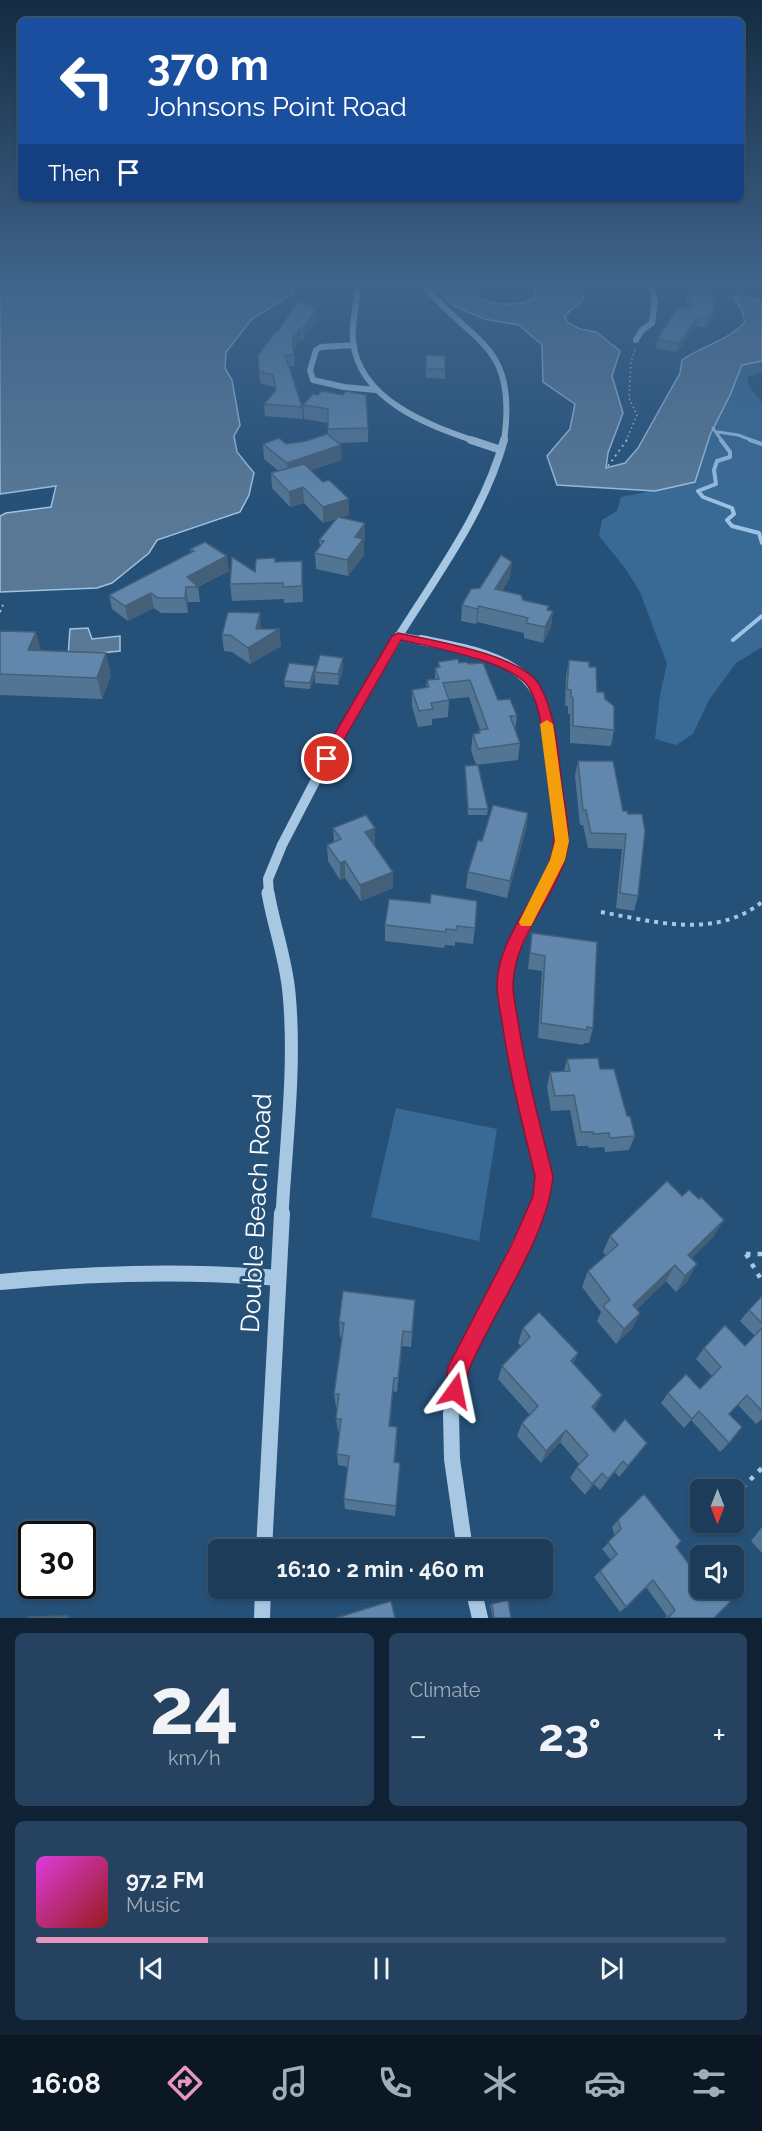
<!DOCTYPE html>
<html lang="en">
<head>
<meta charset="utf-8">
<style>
	body { margin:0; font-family:Raleway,sans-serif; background:#254360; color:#f1f3f6; height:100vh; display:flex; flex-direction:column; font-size:22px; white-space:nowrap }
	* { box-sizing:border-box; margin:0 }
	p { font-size:20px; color:#a0adbb }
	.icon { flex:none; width:33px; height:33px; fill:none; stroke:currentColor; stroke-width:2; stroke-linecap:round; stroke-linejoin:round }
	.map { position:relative; height:1618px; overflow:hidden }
	.details { display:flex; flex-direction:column; gap:15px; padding:15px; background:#0f2132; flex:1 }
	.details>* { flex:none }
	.top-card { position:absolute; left:18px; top:18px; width:726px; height:183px; border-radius:9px; box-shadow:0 2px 4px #0004,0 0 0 2px #3a5670; background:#1a4fa0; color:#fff; overflow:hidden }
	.needle { width:39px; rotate:180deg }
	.fabs { position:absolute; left:690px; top:1479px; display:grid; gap:12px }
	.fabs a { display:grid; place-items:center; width:54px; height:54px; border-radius:9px; background:#1c3c5a; box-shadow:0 2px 4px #0004,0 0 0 2px #3a5670; font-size:30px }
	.speed { position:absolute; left:18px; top:1521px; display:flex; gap:12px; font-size:30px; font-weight:700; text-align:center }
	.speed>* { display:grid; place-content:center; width:78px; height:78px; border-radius:50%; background:#1c3c5a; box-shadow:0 2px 4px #0004,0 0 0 2px #3a5670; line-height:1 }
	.speed .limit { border:3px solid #111; border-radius:9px; background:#fff; color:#111 }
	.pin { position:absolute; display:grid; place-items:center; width:51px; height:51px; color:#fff; margin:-26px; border:3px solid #fff; border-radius:50%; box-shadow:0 2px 6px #0007 }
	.me { position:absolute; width:66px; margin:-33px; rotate:12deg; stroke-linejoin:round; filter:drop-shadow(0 0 4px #0008) }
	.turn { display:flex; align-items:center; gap:21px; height:126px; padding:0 30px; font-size:27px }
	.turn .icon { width:78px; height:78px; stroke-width:2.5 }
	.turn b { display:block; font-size:42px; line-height:51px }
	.then { display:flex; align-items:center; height:57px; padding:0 30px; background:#0003; gap:12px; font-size:22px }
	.big { font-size:45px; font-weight:700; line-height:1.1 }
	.details .card { flex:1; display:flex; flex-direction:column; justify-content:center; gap:9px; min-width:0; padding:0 21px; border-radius:9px; background:#254360 }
	.details .dial { align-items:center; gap:0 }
	.dial b { font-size:78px; line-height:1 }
	.song { display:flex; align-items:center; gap:18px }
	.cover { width:72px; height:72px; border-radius:9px; background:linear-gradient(135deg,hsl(300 70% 55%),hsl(0 70% 35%)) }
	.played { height:6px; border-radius:3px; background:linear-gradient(90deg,#e797bd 25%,#3a5670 25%) }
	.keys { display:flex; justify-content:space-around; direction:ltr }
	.heat { display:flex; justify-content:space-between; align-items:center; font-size:33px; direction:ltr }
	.details .tiles { flex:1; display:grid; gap:15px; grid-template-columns:1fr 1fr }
	.card:last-child { grid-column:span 2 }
	.trip { position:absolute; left:208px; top:1539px; width:345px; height:60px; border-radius:9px; background:#1c3c5a; box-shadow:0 2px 4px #0004,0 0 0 2px #3a5670; font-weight:700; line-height:60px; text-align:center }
	.tabs { display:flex; height:96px; justify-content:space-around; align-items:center; background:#0b1824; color:#a0adbb }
	.tabs .icon { width:42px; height:42px }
	.tabs .current { color:#e797bd }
	.tabs b { font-size:27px; color:#f1f3f6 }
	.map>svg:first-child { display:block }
	.green { fill:#396a96 }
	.water { fill:#587895; stroke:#9bc3e4; stroke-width:1.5 }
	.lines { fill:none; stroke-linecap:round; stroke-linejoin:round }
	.stream-far1 { stroke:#9bc3e4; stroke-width:3 }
	.stream { stroke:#9bc3e4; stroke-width:4 }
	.path-far3 { stroke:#a7c7e3; stroke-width:1.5; stroke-dasharray:1.5 3; stroke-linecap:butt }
	.path-far2 { stroke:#a7c7e3; stroke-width:2; stroke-dasharray:2 4; stroke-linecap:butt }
	.path-far1 { stroke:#a7c7e3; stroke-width:4; stroke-dasharray:4 5; stroke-linecap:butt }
	.path { stroke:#a7c7e3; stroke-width:4.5; stroke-dasharray:4.5 7; stroke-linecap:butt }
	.minor-far4 { stroke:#a7c7e3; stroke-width:6 }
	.minor-far3 { stroke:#a7c7e3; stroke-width:8 }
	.minor-far2 { stroke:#a7c7e3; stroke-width:10 }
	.minor-far1 { stroke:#a7c7e3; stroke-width:13 }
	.minor { stroke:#a7c7e3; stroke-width:16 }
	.wall { fill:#537594 }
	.shaded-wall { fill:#445f78 }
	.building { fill:#6188ac; stroke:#445f78; stroke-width:1.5 }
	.route { fill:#e11d48; stroke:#92132f; stroke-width:1.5 }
	.slow { fill:#f59e0b }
	.labels { text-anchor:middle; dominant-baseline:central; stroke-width:6; stroke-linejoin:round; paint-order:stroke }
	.near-street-label { font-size:26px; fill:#fff; stroke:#255078 }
</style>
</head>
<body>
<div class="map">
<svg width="762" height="1618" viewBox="0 0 762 1618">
	<rect width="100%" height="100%" fill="#255078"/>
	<g class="green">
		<path d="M762 361V372L747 377 749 386 762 403V647L736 663 709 700 693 734 676 745 655 739 660 695 667 664 640 592 625 568 599 536 602 520 617 511 621 497 695 482 710 435 730 395 742 365Z"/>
		<path d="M396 1108 497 1129 479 1241 371 1217Z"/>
	</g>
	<g class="water">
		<path d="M0 282H289L294 293 252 319 226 352 225 368 232 380 240 425 234 436 237 452 254 473 249 495 240 512 157 540 149 553 112 583 97 588 0 592V516L6 513 51 507 56 486 0 494Z"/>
		<path d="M430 282H462C471 306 515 309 535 298L534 282C557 282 573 276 584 298L565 316 567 322 580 329 596 332 620 351 612 376 623 413 608 453 606 468 625 463 638 448 680 373 682 360C702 346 729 340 745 322L741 308 733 298 741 295 762 301V361L742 365 730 395 710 435 695 482 655 491 557 485 547 456 570 429 575 404 543 382 542 345 519 325 484 319 454 306Z"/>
		<path d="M88 628 92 639 120 636V651L68 656 70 629Z"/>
	</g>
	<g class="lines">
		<g class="stream-far1">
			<path d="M713 428 722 441"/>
			<path d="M718 432 738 435 754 441"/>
		</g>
		<g class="stream">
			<path d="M721 440 730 452V457L717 461 714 470 716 484 698 491 703 497 732 508 734 514 727 520 732 526 759 533 762 543"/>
			<path d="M750 440 762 444"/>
			<path d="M733 640 762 616"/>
		</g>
		<path class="path-far3" d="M626 441 637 415 629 398 631 362 635 350"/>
		<g class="path-far2">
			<path d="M608 466 627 440"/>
			<path d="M0 612 3 605"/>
		</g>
		<path class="path-far1" d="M601 912C655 922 716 939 762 902"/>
		<g class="path">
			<path d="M746 1254 762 1281"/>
			<path d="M746 1254H762"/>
			<path d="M734 1496 762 1468"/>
		</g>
		<g class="minor-far4">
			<path d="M358 282C358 302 351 322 353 341 359 400 428 425 475 441"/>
			<path d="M421 282C472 346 518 341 504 441"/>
			<path d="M636 340 642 330 652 323 655 303 651 282"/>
			<path d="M354 345 321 347 316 350 310 370 313 380 344 387 376 390"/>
		</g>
		<g class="minor-far3">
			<path d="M471 440 501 450"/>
			<path d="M398 636 429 642"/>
			<path d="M395 642C436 576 483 515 504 440"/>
		</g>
		<g class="minor-far2">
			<path d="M421 640C456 647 506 654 530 683 550 707 549 742 553 771 557 796 564 823 560 848 557 865 549 880 541 895"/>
			<path d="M269 895 268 879 282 845 334 745 396 640"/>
		</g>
		<g class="minor-far1">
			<path d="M268 893C274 927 286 959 289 993 296 1066 286 1142 282 1215"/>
			<path d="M535 1215 542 1197 544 1176 510 1032 505 985 512 952 541 893"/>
		</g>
		<g class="minor">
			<path d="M0 1282C93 1273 184 1270 277 1278"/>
			<path d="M264 1550 282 1213"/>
			<path d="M465 1550 452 1459 451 1414 458 1367 536 1213"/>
			<path d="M473 1588 480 1618"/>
			<path d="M262 1618 263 1588"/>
		</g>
	</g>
	<g class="wall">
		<path d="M688 294 713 318 706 328 696 326 677 352 655 348 657 339 687 308 686 302Z"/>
		<path d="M317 307V318L304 340 301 339 294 350 295 366H289L302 407 303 419 265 416 264 404 275 391 274 387 260 383 258 355 278 331Z"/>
		<path d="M426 355 445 356V379L426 378Z"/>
		<path d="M313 394 368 428V442L338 443 342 460 311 470 323 482 349 499V515L340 518 365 523V539L364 541V555L348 576 316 569 315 553 320 546 319 540 336 519 323 523 304 503 290 507 272 488 271 473 279 471 264 459 263 444H286L306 441 328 435V423L304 419 303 405Z"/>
		<path d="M190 549 229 571 198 587 200 602H188V613H161L154 608 128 621 112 609 109 595 191 553Z"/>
		<path d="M302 561 303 602 284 603V599L232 601 230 584 276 562Z"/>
		<path d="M510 577 502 591 548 610 553 611 551 627 543 643 524 638V633L477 622 476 624 461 621 462 605 480 588Z"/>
		<path d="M261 629H279L281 646 250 664 232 652 224 651 222 635Z"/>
		<path d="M0 631 41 651 111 675 102 699 0 695Z"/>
		<path d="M343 658V669L338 685 315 683V674L310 689 285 687 284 681Z"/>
		<path d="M569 660 589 667 597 692 605 699 614 730 611 746 570 743V714H568V706H565L566 676Z"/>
		<path d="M438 662 459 663 468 664 498 700 517 716 515 730 520 743 518 760 476 765 471 750 473 734 478 733 479 730H480L469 697 449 699 448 717 432 719V725L418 727 412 706V690L426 688 427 680 435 679V668H438Z"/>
		<path d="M578 761H613L638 896 634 911 616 908 622 849 588 848 583 825H580L575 776Z"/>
		<path d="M465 766 488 809 487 815H468L465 772Z"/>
		<path d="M528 813 526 829 507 898 466 888 468 872 482 841Z"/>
		<path d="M333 828 375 845H374L393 888 361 901 345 878 340 880 328 861 327 845 334 842Z"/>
		<path d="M389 899 475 928 473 944 455 942V946L445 945 444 948 385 941V925Z"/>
		<path d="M532 933 593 1028 589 1043H584L583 1045 538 1038 542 971 528 969Z"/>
		<path d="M567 1059 600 1069 627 1116 635 1136 629 1150 605 1152 604 1147 589 1148 588 1146H577L570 1110 551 1111 547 1087 550 1072 564 1071Z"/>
		<path d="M610 1236H714L691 1258 688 1280 676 1292 666 1281 637 1309 640 1313 632 1328 616 1344 597 1321 601 1312 582 1287 588 1271 606 1256 603 1252Z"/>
		<path d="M762 1296V1419L756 1424 738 1405 729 1414V1443L720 1452 691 1420 684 1428 661 1403 668 1393 700 1389 712 1376 696 1359 704 1348 745 1346 755 1336 740 1321 749 1310Z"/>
		<path d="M414 1316 411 1347 402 1346 397 1392 393 1391 390 1426 397 1439 395 1462 400 1463 395 1516 345 1509 344 1499 348 1467 338 1465 337 1454 340 1431H338L336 1419 338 1407H336L334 1394 342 1337H340L339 1322Z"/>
		<path d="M523 1328 578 1353 573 1364 602 1395 594 1410 614 1432 638 1455 619 1477 615 1472 600 1490 594 1484 585 1495 570 1478 579 1464 560 1442 541 1463 517 1436 522 1423 530 1415 498 1379 502 1366 521 1346 518 1343Z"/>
		<path d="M618 1520 676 1547 700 1578V1588L714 1618H665L667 1616 646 1587 626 1607 620 1612 594 1577 611 1560 602 1549 615 1536 612 1527Z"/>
		<path d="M762 1527V1553L751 1541Z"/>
		<path d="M492 1604 511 1618H493L490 1606Z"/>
	</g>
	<g class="shaded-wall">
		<path d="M317 307V318L304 340 303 328Z"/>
		<path d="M715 309 713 318 706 328 708 319Z"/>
		<path d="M698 318 696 326 677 352 679 343Z"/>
		<path d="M300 328 301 339 293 351 292 340Z"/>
		<path d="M341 445 342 460 288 478 287 463Z"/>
		<path d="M303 487 304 503 290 507 289 492Z"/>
		<path d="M349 499V515L323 523V507Z"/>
		<path d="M365 523V539L364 541V555L348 576 347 560 355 537Z"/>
		<path d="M227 556 229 571 197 587 187 577Z"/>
		<path d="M512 562 510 577 493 605 495 589Z"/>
		<path d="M186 587 188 602V613L185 598Z"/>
		<path d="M151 593 154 608 128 621 125 606Z"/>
		<path d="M479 606 477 622 476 624 477 609Z"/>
		<path d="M553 611 551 627 543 643 545 627Z"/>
		<path d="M260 613 261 629H279L281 646 250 664 248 648 256 629Z"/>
		<path d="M36 632 42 653 28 650Z"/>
		<path d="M106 653 111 675 102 699 97 678Z"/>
		<path d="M343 658V669L338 685V674Z"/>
		<path d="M315 666 316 672H315V674L310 689V683Z"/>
		<path d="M528 813 526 829 507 898 510 881Z"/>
		<path d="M375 828V845L365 849V832Z"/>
		<path d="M345 861V878L340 880V863Z"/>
		<path d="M393 872V888L361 901 360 885Z"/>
		<path d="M724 1220 714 1236 679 1271 688 1255Z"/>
		<path d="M697 1264 688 1280 676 1292 685 1276Z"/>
		<path d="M675 1265 666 1281 625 1320 633 1305Z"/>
		<path d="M640 1313 632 1328 616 1344 624 1329Z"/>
		<path d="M403 1331 402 1346 397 1392 398 1378Z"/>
		<path d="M578 1353 572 1367 571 1361Z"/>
		<path d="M602 1395 595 1408 585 1420 592 1407Z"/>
		<path d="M566 1430 560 1442 541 1463 546 1451Z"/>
		<path d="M623 1461 615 1472 600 1490 608 1479Z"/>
		<path d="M602 1473 594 1484 585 1495 592 1484Z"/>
	</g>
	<g class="building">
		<path d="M688 294 712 295 715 309 708 319 698 318 679 343 657 339 678 307 691 308Z"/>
		<path d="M298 301 317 307 303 328H300L292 340 294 355H285L302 407 264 404 276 390 273 375 259 371 258 355 276 331H278Z"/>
		<path d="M426 355 445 356V369H426Z"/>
		<path d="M321 391 343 395 346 391 366 395 368 428 328 429V409L303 405 313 394 318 395Z"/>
		<path d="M327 434 341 445 287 463 263 444 279 438 286 444 306 441Z"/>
		<path d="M304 464 323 482 329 480 349 499 323 507 303 487 289 492 271 473Z"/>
		<path d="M338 517 365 523 355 537 363 539 347 560 315 553 324 541 319 540Z"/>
		<path d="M205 542 227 556 187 577 198 587H186L185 598H158L151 593 125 606 109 595 194 551 190 549Z"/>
		<path d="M501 555 512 562 495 589 521 595 523 600 549 606 547 610 553 611 545 627 526 623 528 618 479 606 477 609 462 605 471 589 480 588Z"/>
		<path d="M232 557 255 572 256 559 275 558V562L302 561V586L283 587V583L230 584Z"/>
		<path d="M228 612 260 613 256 629H279L248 648 230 635H222Z"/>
		<path d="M0 631 36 632 28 650 106 653 97 678 0 674Z"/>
		<path d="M320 655 343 658 338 674 315 672Z"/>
		<path d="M458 659 459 663 467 662 468 664 483 663 498 700 510 699 517 716H510L520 743 478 749 473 734 480 733 479 730 488 729 470 680 443 683 449 700 431 703 433 709 419 711 412 690 429 687 427 680 439 679 435 668 440 667 438 662Z"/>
		<path d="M569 660 589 662V667H596L597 692H604L605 699 614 706V730L573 726V698L571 697V690L567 689Z"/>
		<path d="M289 663 315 666 310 683 284 681Z"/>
		<path d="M578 761H613L623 811H627L628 814H642L645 831 638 896 620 893 626 834 591 833 586 810H583Z"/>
		<path d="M478 765 488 809H468L465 766Z"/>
		<path d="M493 805 528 813 510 881 468 872 478 840 482 841Z"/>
		<path d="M366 815 375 828 365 832 393 872 360 885 345 861 340 863 327 845 341 839 333 828Z"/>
		<path d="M431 894 477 901 475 928 457 926 456 930 446 929V932L385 925 389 899 430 903Z"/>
		<path d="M532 933 597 942 593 1028 587 1027V1030L541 1023 545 956 530 953Z"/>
		<path d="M598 1058 600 1069H614L627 1116H630L635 1136 610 1138 609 1133 593 1134V1132H581L574 1095 555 1096 550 1072 570 1071 567 1059Z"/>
		<path d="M667 1181 682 1196 689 1190 699 1199 701 1197 724 1220 688 1255 697 1264 685 1276 675 1265 633 1305 640 1313 624 1329 603 1306 610 1300 588 1271 618 1245 610 1236Z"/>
		<path d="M343 1291 415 1300 412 1332 403 1331 398 1378H394L389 1426 397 1427 394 1462 400 1463 396 1506 344 1499 349 1456 337 1454 341 1419H336L339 1394H334L344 1323 339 1322Z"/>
		<path d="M762 1296V1323L749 1310Z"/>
		<path d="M539 1312 578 1353 571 1361 602 1395 592 1407 614 1432 625 1419 647 1443 628 1466 623 1461 608 1479 602 1473 592 1484 577 1467 588 1455 566 1430 546 1451 522 1423 538 1406 502 1366 530 1337 523 1328Z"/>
		<path d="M725 1325 745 1346 762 1328V1411L747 1395 729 1414 742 1427 729 1443 699 1411 692 1419 668 1393 686 1374 700 1389 721 1367 704 1348Z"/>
		<path d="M644 1494 681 1541 676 1547 700 1579V1588H732L737 1595 714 1618H668L675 1610 653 1580 626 1607 600 1571 617 1554 608 1542 621 1529 618 1520Z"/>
		<path d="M508 1600 511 1618H494L492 1604Z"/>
		<path d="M391 1601 395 1618H336Z"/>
		<path d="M68 1616V1618H28V1617Z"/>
	</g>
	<linearGradient id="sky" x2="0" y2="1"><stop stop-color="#142c42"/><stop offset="0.56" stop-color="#40648b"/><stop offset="1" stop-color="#40648b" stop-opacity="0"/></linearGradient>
	<rect width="762" height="508" fill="url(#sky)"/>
	<path class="route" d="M398 633C431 640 524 655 540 686 555 714 558 748 561 779 564 804 573 834 565 860 551 903 514 938 513 985 513 996 516 1009 518 1021 526 1073 540 1125 553 1176 548 1237 494 1310 470 1367 466 1376 466 1388 462 1398L455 1401 448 1398 445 1391 448 1367 513 1242 533 1196 535 1176C523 1125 509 1073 502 1021 500 1009 497 996 497 984 499 937 535 903 550 860 559 835 551 805 548 779 545 752 543 709 528 686 510 661 431 647 401 640L331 762H322L320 759 392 636Z"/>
	<path class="slow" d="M547 720 553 724 569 841 565 860 531 926H521L519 922 550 860 555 841 540 724Z"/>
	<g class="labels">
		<g class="near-street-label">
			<text transform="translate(256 1213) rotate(-87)">Double Beach Road</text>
		</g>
	</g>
</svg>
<div class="fabs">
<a><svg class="needle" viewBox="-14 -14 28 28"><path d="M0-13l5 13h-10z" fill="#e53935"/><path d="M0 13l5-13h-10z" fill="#a0adbb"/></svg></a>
<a><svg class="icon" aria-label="sound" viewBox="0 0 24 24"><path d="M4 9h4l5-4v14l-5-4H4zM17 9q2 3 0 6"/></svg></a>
</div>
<div class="speed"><div class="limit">30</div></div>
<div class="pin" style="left:327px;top:759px;background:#d93025"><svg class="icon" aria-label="arrive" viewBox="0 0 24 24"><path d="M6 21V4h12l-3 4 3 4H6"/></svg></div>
<svg class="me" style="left:455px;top:1391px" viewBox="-20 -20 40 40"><path d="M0-17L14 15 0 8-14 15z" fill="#e11d48" stroke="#fff" stroke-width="4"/></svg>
<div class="trip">16:10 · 2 min · 460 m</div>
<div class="top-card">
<div class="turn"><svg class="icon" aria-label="left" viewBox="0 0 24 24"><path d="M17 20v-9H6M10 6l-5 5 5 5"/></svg><div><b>370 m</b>Johnsons Point Road</div></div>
<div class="then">Then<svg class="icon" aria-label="arrive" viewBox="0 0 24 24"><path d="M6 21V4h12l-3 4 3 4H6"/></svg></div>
</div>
</div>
<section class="details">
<div class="tiles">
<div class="card dial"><b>24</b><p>km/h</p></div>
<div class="card"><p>Climate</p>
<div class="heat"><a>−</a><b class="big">23°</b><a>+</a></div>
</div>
<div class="card">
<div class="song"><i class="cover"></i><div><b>97.2 FM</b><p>Music</p></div></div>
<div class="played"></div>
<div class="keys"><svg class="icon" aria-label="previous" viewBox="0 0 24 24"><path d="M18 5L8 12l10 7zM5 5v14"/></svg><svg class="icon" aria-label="pause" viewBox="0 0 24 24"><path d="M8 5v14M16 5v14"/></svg><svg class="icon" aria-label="next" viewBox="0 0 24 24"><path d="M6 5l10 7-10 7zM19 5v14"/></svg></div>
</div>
</div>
</section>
<nav class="tabs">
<b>16:08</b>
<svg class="icon current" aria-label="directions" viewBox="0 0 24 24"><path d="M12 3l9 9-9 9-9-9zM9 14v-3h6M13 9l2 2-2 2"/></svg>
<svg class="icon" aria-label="music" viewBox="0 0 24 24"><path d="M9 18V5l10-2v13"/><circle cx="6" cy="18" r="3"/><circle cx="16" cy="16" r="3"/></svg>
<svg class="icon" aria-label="phone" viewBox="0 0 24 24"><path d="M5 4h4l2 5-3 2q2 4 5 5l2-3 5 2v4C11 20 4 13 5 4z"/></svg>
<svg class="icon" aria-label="climate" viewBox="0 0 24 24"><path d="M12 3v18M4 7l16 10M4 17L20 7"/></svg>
<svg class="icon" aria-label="car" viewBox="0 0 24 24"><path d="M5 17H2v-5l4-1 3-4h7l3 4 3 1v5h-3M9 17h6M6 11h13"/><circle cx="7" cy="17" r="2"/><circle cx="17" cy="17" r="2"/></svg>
<svg class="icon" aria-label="filters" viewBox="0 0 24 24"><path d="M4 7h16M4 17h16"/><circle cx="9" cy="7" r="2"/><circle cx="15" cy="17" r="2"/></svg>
</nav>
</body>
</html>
